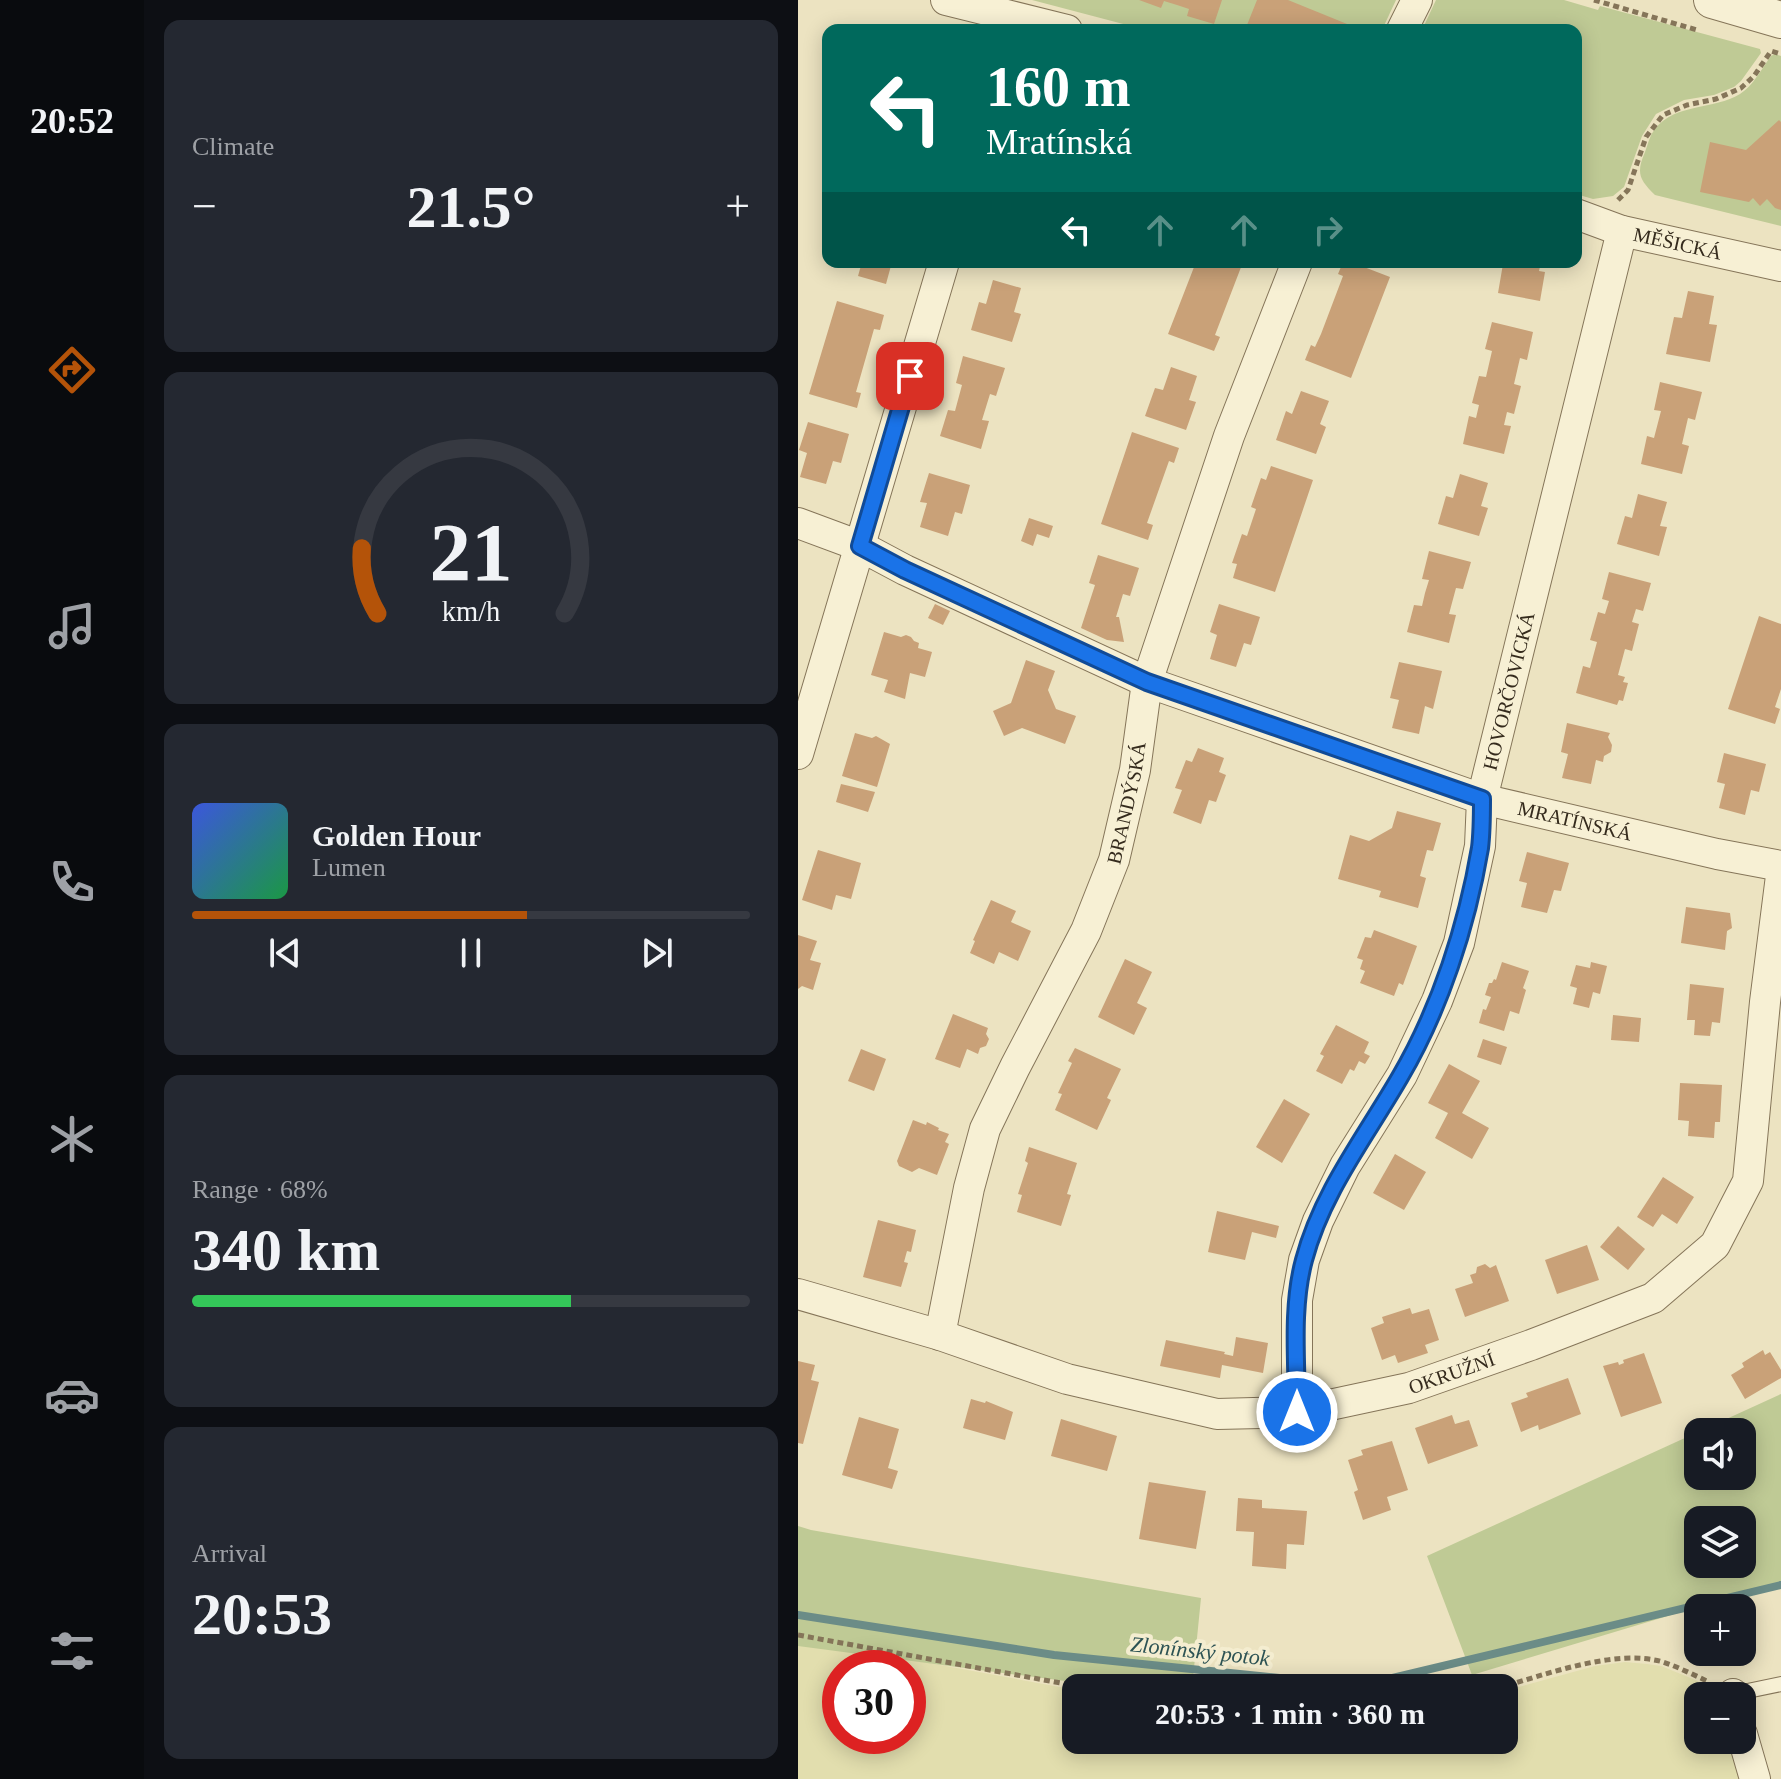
<!DOCTYPE html>
<html lang="en">
<head>
<meta charset="utf-8">
<style>
	body { margin:0; font-family:Georgia,serif; background:#242831; color:#f1f3f6; height:100vh; display:flex; flex-direction:column; font-size:30px; white-space:nowrap }
	* { box-sizing:border-box; margin:0 }
	p { font-size:26px; color:#9ea1a6 }
	.icon { flex:none; width:44px; height:44px; fill:none; stroke:currentColor; stroke-width:2; stroke-linecap:round; stroke-linejoin:round }
	.map { position:relative; flex:1; overflow:hidden }
	.sheet { display:flex; flex-direction:column; gap:20px; padding:20px; background:#0d0f14; width:654px }
	.sheet>* { flex:none }
	.banner { position:absolute; left:24px; top:24px; width:760px; height:244px; border-radius:16px; box-shadow:0 4px 20px #0003; background:#00695c; color:#fff; overflow:hidden }
	.buttons { position:absolute; left:886px; top:1418px; display:grid; gap:16px }
	.buttons a { display:grid; place-items:center; width:72px; height:72px; border-radius:16px; background:#171b24; box-shadow:0 4px 20px #0003; font-size:40px }
	.speed { position:absolute; left:24px; top:1650px; display:flex; gap:16px; font-size:40px; font-weight:700; text-align:center }
	.speed>* { display:grid; place-content:center; width:104px; height:104px; border-radius:50%; background:#171b24; box-shadow:0 4px 20px #0003; line-height:1 }
	.speed .limit { border:12px solid #d22; background:#fff; color:#111 }
	.pin { position:absolute; display:grid; place-items:center; width:68px; height:68px; color:#fff; margin:-34px; border-radius:16px; box-shadow:0 4px 12px #0006 }
	.me { position:absolute; width:88px; margin:-44px; rotate:0deg; stroke-linejoin:round; filter:drop-shadow(0 0 6px #0008) }
	.turn { display:flex; align-items:center; gap:28px; height:168px; padding:0 32px; font-size:36px }
	.turn .icon { width:104px; height:104px; stroke-width:2.5 }
	.turn b { display:block; font-size:56px; line-height:68px }
	.lanes { display:flex; align-items:center; height:76px; padding:0 32px; background:#0003; justify-content:center; gap:40px; direction:ltr }
	.lanes .off { opacity:.35 }
	.big { font-size:60px; font-weight:700; line-height:1.1 }
	.sheet .widget { flex:1; display:flex; flex-direction:column; justify-content:center; gap:12px; min-width:0; padding:0 28px; border-radius:16px; background:#242831 }
	.sheet .dial { align-items:center; gap:0 }
	.dial svg { height:208px; overflow:visible; fill:none; stroke:#363941; stroke-width:7; stroke-linecap:round; text-anchor:middle }
	.dial text { fill:#f1f3f6; stroke:none }
	.song { display:flex; align-items:center; gap:24px }
	.cover { width:96px; height:96px; border-radius:12px; background:linear-gradient(135deg,hsl(230 70% 55%),hsl(140 70% 35%)) }
	.played { height:8px; border-radius:4px; background:linear-gradient(90deg,#b45309 60%,#363941 60%) }
	.keys { display:flex; justify-content:space-around; direction:ltr }
	.heat { display:flex; justify-content:space-between; align-items:center; font-size:44px; direction:ltr }
	.charge { height:12px; border-radius:6px; background:linear-gradient(90deg,#34c759 68%,#363941 0) }
	.trip { position:absolute; left:264px; top:1674px; width:456px; height:80px; border-radius:16px; background:#171b24; box-shadow:0 4px 20px #0003; font-weight:700; line-height:80px; text-align:center }
	main { display:flex; flex:1; min-height:0 }
	.dock { display:flex; flex-direction:column; width:144px; justify-content:space-around; align-items:center; background:#090b0e; color:#9ea1a6 }
	.dock .icon { width:56px; height:56px }
	.dock .selected { color:#b45309 }
	.dock b { font-size:36px; color:#f1f3f6 }
	.map>svg:first-child { display:block }
	.farmland { fill:#e2deae; fill-rule:evenodd }
	.green { fill:#bfca95; fill-rule:evenodd }
	.lines { fill:none; stroke-linecap:round; stroke-linejoin:round }
	.stream { stroke:#6b8c87; stroke-width:8 }
	.building { fill:#c9a178 }
	.service-casing { stroke:#857559; stroke-width:16 }
	.minor-casing { stroke:#857559; stroke-width:32 }
	.tertiary-casing { stroke:#857559; stroke-width:38 }
	.path { stroke:#857559; stroke-width:5; stroke-dasharray:6 4; stroke-linecap:butt }
	.service { stroke:#f7f0d4; stroke-width:14 }
	.minor { stroke:#f7f0d4; stroke-width:30 }
	.tertiary { stroke:#f7f0d4; stroke-width:36 }
	.route-casing { stroke:#114b97; stroke-width:20 }
	.route { stroke:#1a73e8; stroke-width:14 }
	.labels { text-anchor:middle; dominant-baseline:central; stroke-width:8; stroke-linejoin:round; paint-order:stroke }
	.street-label { font-size:20px; fill:#352b1d; stroke:#f4edd0 }
	.water-label { font-size:22px; font-style:italic; fill:#2d5354; stroke:#f4edd0 }
</style>
</head>
<body>
<main>
<nav class="dock">
<b>20:52</b>
<svg class="icon selected" aria-label="directions" viewBox="0 0 24 24"><path d="M12 3l9 9-9 9-9-9zM9 14v-3h6M13 9l2 2-2 2"/></svg>
<svg class="icon" aria-label="music" viewBox="0 0 24 24"><path d="M9 18V5l10-2v13"/><circle cx="6" cy="18" r="3"/><circle cx="16" cy="16" r="3"/></svg>
<svg class="icon" aria-label="phone" viewBox="0 0 24 24"><path d="M5 4h4l2 5-3 2q2 4 5 5l2-3 5 2v4C11 20 4 13 5 4z"/></svg>
<svg class="icon" aria-label="climate" viewBox="0 0 24 24"><path d="M12 3v18M4 7l16 10M4 17L20 7"/></svg>
<svg class="icon" aria-label="car" viewBox="0 0 24 24"><path d="M5 17H2v-5l4-1 3-4h7l3 4 3 1v5h-3M9 17h6M6 11h13"/><circle cx="7" cy="17" r="2"/><circle cx="17" cy="17" r="2"/></svg>
<svg class="icon" aria-label="filters" viewBox="0 0 24 24"><path d="M4 7h16M4 17h16"/><circle cx="9" cy="7" r="2"/><circle cx="15" cy="17" r="2"/></svg>
</nav>
<section class="sheet">
<div class="widget"><p>Climate</p>
<div class="heat"><a>−</a><b class="big">21.5°</b><a>+</a></div>
</div>
<div class="widget dial"><svg viewBox="0 0 100 80">
<path d="M14 69A42 42 0 1 1 86 69"/>
<path d="M14 69A42 42 0 0 1 8 44" stroke="#b45309"/>
<text x="50" y="56" font-size="32" font-weight="700">21</text>
<text x="50" y="72" font-size="11">km/h</text>
</svg></div>
<div class="widget">
<div class="song"><i class="cover"></i><div><b>Golden Hour</b><p>Lumen</p></div></div>
<div class="played"></div>
<div class="keys"><svg class="icon" aria-label="previous" viewBox="0 0 24 24"><path d="M18 5L8 12l10 7zM5 5v14"/></svg><svg class="icon" aria-label="pause" viewBox="0 0 24 24"><path d="M8 5v14M16 5v14"/></svg><svg class="icon" aria-label="next" viewBox="0 0 24 24"><path d="M6 5l10 7-10 7zM19 5v14"/></svg></div>
</div>
<div class="widget"><p>Range · 68%</p><b class="big">340 km</b><div class="charge"></div></div>
<div class="widget"><p>Arrival</p><b class="big">20:53</b></div>
</section>
<div class="map">
<svg width="983" height="1779" viewBox="0 0 983 1779">
	<rect width="100%" height="100%" fill="#ece3c1"/>
	<path class="farmland" d="M0 1639 278 1690V1740H706V1691L797 1666 827 1662 849 1664 863 1666 900 1681 910 1696H900V1740H931L944 1779H0ZM42 1668H110V1736H42Z"/>
	<g class="green">
		<path d="M234 0H598L584 30H348Z"/>
		<path d="M638 0H766L800 10 802 6 962 49 963 53 943 81 936 87 916 95 886 100 858 114 844 136 826 187 815 196 795 199 778 194V30H624Z"/>
		<path d="M977 54 983 56V226L857 195C841 179 838 173 847 152 850 144 852 135 857 129 877 103 916 110 942 94 955 86 964 68 973 56Z"/>
		<path d="M983 1394V1582L674 1675 629 1556 900 1432V1476H944V1432H900ZM944 1520V1564H900V1520Z"/>
		<path d="M0 1526 13 1530 403 1598 394 1688H320L0 1646Z"/>
	</g>
	<g class="lines">
		<path class="stream" d="M0 1615 256 1655 561 1686 983 1585"/>
	</g>
	<g class="building">
		<path d="M341 0H424L416 24 389 16 391 9 379 5 366 1 363 8Z"/>
		<path d="M459 0H490L554 26 552 30H447Z"/>
		<path d="M981 120 983 122V210L977 208 969 199 962 206 955 198 951 202 902 192 912 142 948 150Z"/>
		<path d="M64 262H94L88 284 60 276Z"/>
		<path d="M398 262H445L417 335 422 337 416 351 370 334Z"/>
		<path d="M545 262H553L592 277 553 378 507 360 513 345 517 347 523 334 545 276 540 274Z"/>
		<path d="M713 262H743L741 271 747 272 742 301 700 293 705 264 712 265Z"/>
		<path d="M195 280 223 288 216 312 223 314 214 342 173 330 181 302 188 304Z"/>
		<path d="M890 291 916 296 911 324 919 325 912 362 868 354 876 317 884 318Z"/>
		<path d="M39 301 86 315 82 330 76 329 58 392 63 393 59 408 11 394Z"/>
		<path d="M694 322 735 332 729 360 722 358 716 384 723 386 716 414 709 412 706 425 713 426 706 454 665 444 671 416 678 418 681 405 674 403 681 376 688 377 694 351 687 349Z"/>
		<path d="M165 356 207 368 198 396 192 394 184 420 191 421 183 449 142 436 150 410 157 411 164 385 158 383Z"/>
		<path d="M373 367 399 376 391 400 398 402 388 430 347 416 357 388 365 390Z"/>
		<path d="M862 382 904 392 897 420 890 418 884 444 891 446 884 474 843 464 849 436 856 438 863 411 856 410Z"/>
		<path d="M503 391 531 401 522 424 528 427 518 454 478 440 488 411 494 414Z"/>
		<path d="M10 422 51 434 43 463 35 461 28 484 2 477 9 453 1 450Z"/>
		<path d="M334 432 381 448 376 463 371 461 349 523 355 525 350 540 303 524Z"/>
		<path d="M473 466 515 480 477 592 435 578 439 564 434 563 444 534 449 536 458 509 453 507 463 478 468 480Z"/>
		<path d="M131 473 172 485 164 514 157 512 150 536 122 527 129 503 122 502Z"/>
		<path d="M662 474 690 483 683 506 690 508 681 536 640 524 648 496 655 498Z"/>
		<path d="M840 494 869 502 862 526 869 527 861 556 819 544 827 516 834 518Z"/>
		<path d="M231 518 255 526 251 538 239 534 235 546 223 541Z"/>
		<path d="M631 551 673 562 665 589 658 588 651 614 658 615 651 643 609 632 616 605 624 606 627 593 631 580 624 579Z"/>
		<path d="M300 555 341 568 332 596 325 594 318 617H321L326 642 309 640 283 628 297 585 291 583Z"/>
		<path d="M811 572 853 583 845 611 838 609 834 622 841 624 834 651 827 649 820 675 827 677 825 682 830 683 825 701 821 700 819 705 778 693 785 666 792 668 799 642 792 640 800 612 807 614 811 601 804 599Z"/>
		<path d="M137 604 152 611 145 625 130 618Z"/>
		<path d="M421 604 462 617 453 645 446 643 438 667 412 659 419 635 412 632Z"/>
		<path d="M961 616 983 624V689L977 707 982 709 977 724 930 709Z"/>
		<path d="M86 632 103 637 108 635 113 637 116 641 121 643 120 648 134 652 127 677 112 673 107 699 86 692 90 680 73 675Z"/>
		<path d="M228 660 257 671 250 690 258 709 278 716 267 744 224 728 206 736 195 711 213 703Z"/>
		<path d="M601 662 644 671 635 709 627 706 621 734 594 728 601 700 592 698Z"/>
		<path d="M769 723 812 733 810 737 814 745 813 752 806 756 805 762 798 760 793 784 764 778 770 754 763 752Z"/>
		<path d="M57 733 74 738 78 736 92 744 79 787 44 776Z"/>
		<path d="M400 748 426 758 421 772 428 775 418 802 411 800 403 824 375 813 384 790 377 788 388 760 394 762Z"/>
		<path d="M926 753 968 764 961 792 953 790 947 815 921 808 927 784 919 782Z"/>
		<path d="M43 784 77 792 70 812 38 802Z"/>
		<path d="M599 811 643 823 635 851 629 850 622 876 628 878 620 908 581 897 583 891 540 879 552 835 571 841 594 828Z"/>
		<path d="M20 850 63 863 53 899 38 895 34 910 4 900Z"/>
		<path d="M729 852 771 863 763 891 756 890 749 913 723 907 729 883 721 881Z"/>
		<path d="M193 900 218 911 213 922 233 931 220 961 201 952 196 964 172 953 177 941 175 940Z"/>
		<path d="M888 907 932 913 934 928 929 931 927 950 883 943Z"/>
		<path d="M576 930 619 946 605 985 601 983 596 996 562 983 567 971 562 969 565 960 559 958 567 937 573 938Z"/>
		<path d="M0 935 19 941 12 960 23 963 15 990 4 986 0 989Z"/>
		<path d="M327 959 354 972 339 1003 349 1008 336 1035 300 1017Z"/>
		<path d="M704 962 731 971 725 988 728 990 721 1014 712 1011 706 1031 681 1023 685 1009 688 1010 693 997 687 995 691 983H694L696 979 698 980Z"/>
		<path d="M793 962 809 966 802 994 795 992 791 1008 775 1004 779 988 772 986 778 965 792 968Z"/>
		<path d="M892 984 926 988 922 1023 914 1022 912 1036 896 1035 897 1020H889Z"/>
		<path d="M155 1014 190 1028 188 1034 191 1039 188 1046 182 1048 180 1054 169 1049 162 1068 137 1059Z"/>
		<path d="M815 1015 843 1018 841 1042 813 1040Z"/>
		<path d="M538 1025 571 1042 566 1053 572 1056 567 1064 561 1061 556 1071 552 1069 544 1084 518 1071 526 1056 522 1054Z"/>
		<path d="M685 1039 709 1047 703 1065 679 1057Z"/>
		<path d="M277 1048 323 1069 309 1098 313 1100 299 1130 257 1110 264 1094 260 1093 274 1063 270 1061Z"/>
		<path d="M63 1049 88 1059 76 1091 50 1081Z"/>
		<path d="M651 1064 682 1081 664 1113 691 1128 674 1159 637 1138 650 1113 630 1103Z"/>
		<path d="M882 1083 924 1085 922 1122H917L916 1138 890 1136 891 1121 880 1120Z"/>
		<path d="M486 1099 512 1114 484 1163 458 1147Z"/>
		<path d="M115 1120 128 1125 129 1122 141 1128 140 1130 151 1134 147 1142 151 1144 139 1175 121 1168 114 1172 101 1166 99 1161Z"/>
		<path d="M231 1147 279 1163 269 1194 273 1195 263 1226 219 1212 224 1195 220 1194 230 1163 227 1161Z"/>
		<path d="M597 1154 628 1172 606 1210 575 1193Z"/>
		<path d="M865 1177 896 1197 879 1224 864 1214 855 1227 839 1217Z"/>
		<path d="M419 1211 481 1226 478 1238 454 1232 447 1260 410 1252Z"/>
		<path d="M80 1220 118 1230 113 1252 109 1251 106 1262 110 1263 103 1287 65 1277Z"/>
		<path d="M820 1226 847 1249 830 1270 802 1247Z"/>
		<path d="M789 1245 801 1280 759 1294 747 1260Z"/>
		<path d="M687 1264 692 1268 698 1265 711 1301 667 1317 657 1289 675 1283 672 1275 678 1273 679 1267Z"/>
		<path d="M612 1308 614 1314 631 1309 641 1340 627 1345 630 1353 600 1363 597 1355 584 1360 573 1328 586 1323 584 1317Z"/>
		<path d="M438 1337 470 1343 465 1373 424 1365 422 1378 362 1366 368 1340 427 1352 426 1354 435 1356Z"/>
		<path d="M965 1350 967 1355 972 1352 983 1370V1378L947 1399 933 1375 946 1367 944 1363Z"/>
		<path d="M846 1353 864 1403 823 1417 805 1366 820 1362 821 1365 826 1363 825 1360Z"/>
		<path d="M0 1361 17 1365 13 1380 21 1382 5 1444 0 1443Z"/>
		<path d="M770 1378 783 1414 741 1430 740 1425 723 1432 713 1403 730 1397 728 1393Z"/>
		<path d="M173 1399 187 1403 188 1401 215 1412 207 1440 165 1428Z"/>
		<path d="M654 1415 657 1424 671 1420 680 1446 630 1464 617 1428Z"/>
		<path d="M61 1417 101 1429 90 1468 100 1471 94 1489 44 1475Z"/>
		<path d="M263 1419 319 1436 309 1471 253 1456Z"/>
		<path d="M594 1441 610 1490 589 1497 593 1510 565 1520 556 1492 560 1490 550 1460 565 1455 563 1450Z"/>
		<path d="M351 1482 408 1491 398 1549 341 1539Z"/>
		<path d="M440 1498 464 1500V1508L509 1511 506 1545 489 1544 488 1569 454 1566 456 1532 438 1531Z"/>
	</g>
	<g class="lines">
		<defs>
			<path id="service" d="M935 1694 983 1684"/>
			<g id="minor">
				<path d="M148 0 269 30"/>
				<path d="M604 30 619 0"/>
				<path id="s1" d="M778 214 824 231 983 266"/>
				<path id="s2" d="M0 523 62 546 107 570 349 682 684 799 919 854 983 866"/>
				<path d="M0 754 146 262"/>
				<path id="s3" d="M0 1294 142 1335 269 1379 419 1414 499 1412 611 1388 733 1345 855 1298 917 1245 950 1181 967 1002 983 876"/>
				<path id="s4" d="M142 1335 171 1188 187 1129 217 1067 288 931 316 860 337 770 349 682 431 436 499 262"/>
				<path id="s5" d="M499 1412V1300L506 1260 520 1221 547 1166 604 1075 639 1001 661 943 682 846 684 799 824 231"/>
				<path d="M935 1694V1696"/>
				<path d="M944 1734 957 1779"/>
			</g>
			<path id="tertiary" d="M914 0 983 20"/>
		</defs>
		<use href="#service" class="service-casing"/>
		<use href="#minor" class="minor-casing"/>
		<use href="#tertiary" class="tertiary-casing"/>
		<g class="path">
			<path d="M796 0 899 30"/>
			<path d="M820 200 830 190 848 137 865 115 889 105 918 99 943 88 956 76 973 51 983 54"/>
			<path d="M0 1635 290 1688"/>
			<path d="M700 1688C747 1675 817 1648 865 1662 880 1667 896 1675 911 1682"/>
		</g>
		<use href="#service" class="service"/>
		<use href="#minor" class="minor"/>
		<use href="#tertiary" class="tertiary"/>
	</g>
	<g class="lines">
		<defs>
			<path id="route" d="M112 376 62 546 107 570 349 682 684 799C684 815 684 832 682 848 669 925 642 1009 602 1077 568 1136 524 1192 506 1260 493 1308 499 1362 499 1412"/>
		</defs>
		<use href="#route" class="route-casing"/>
		<use href="#route" class="route"/>
	</g>
	<g class="labels">
		<g class="street-label">
			<text stroke="none"><textPath href="#s1" startOffset="106">MĚŠICKÁ</textPath></text>
			<text stroke="none"><textPath href="#s5" startOffset="764">HOVORČOVICKÁ</textPath></text>
			<text stroke="none"><textPath href="#s4" startOffset="568">BRANDÝSKÁ</textPath></text>
			<text stroke="none"><textPath href="#s2" startOffset="834">MRATÍNSKÁ</textPath></text>
			<text stroke="none"><textPath href="#s3" startOffset="676">OKRUŽNÍ</textPath></text>
		</g>
		<g class="water-label">
			<text transform="translate(402 1651) rotate(6)">Zlonínský potok</text>
		</g>
	</g>
</svg>
<div class="buttons">
<a><svg class="icon" aria-label="sound" viewBox="0 0 24 24"><path d="M4 9h4l5-4v14l-5-4H4zM17 9q2 3 0 6"/></svg></a>
<a><svg class="icon" aria-label="layers" viewBox="0 0 24 24"><path d="M12 4l9 5-9 5-9-5zM3 14l9 5 9-5"/></svg></a>
<a>+</a>
<a>−</a>
</div>
<div class="speed"><div class="limit">30</div></div>
<div class="pin" style="left:112px;top:376px;background:#d93025"><svg class="icon" aria-label="arrive" viewBox="0 0 24 24"><path d="M6 21V4h12l-3 4 3 4H6"/></svg></div>
<svg class="me" style="left:499px;top:1412px" viewBox="-20 -20 40 40"><circle r="17" fill="#1a73e8" stroke="#fff" stroke-width="3"/><path d="M0-11L8 9 0 5-8 9z" fill="#fff"/></svg>
<div class="trip">20:53 · 1 min · 360 m</div>
<div class="banner">
<div class="turn"><svg class="icon" aria-label="left" viewBox="0 0 24 24"><path d="M17 20v-9H6M10 6l-5 5 5 5"/></svg><div><b>160 m</b>Mratínská</div></div>
<div class="lanes"><svg class="icon" aria-label="left" viewBox="0 0 24 24"><path d="M17 20v-9H6M10 6l-5 5 5 5"/></svg><svg class="icon off" aria-label="ahead" viewBox="0 0 24 24"><path d="M12 20V5M6 11l6-6 6 6"/></svg><svg class="icon off" aria-label="ahead" viewBox="0 0 24 24"><path d="M12 20V5M6 11l6-6 6 6"/></svg><svg class="icon off" aria-label="right" viewBox="0 0 24 24"><path d="M7 20v-9h11M14 6l5 5-5 5"/></svg></div>
</div>
</div>
</main>
</body>
</html>
